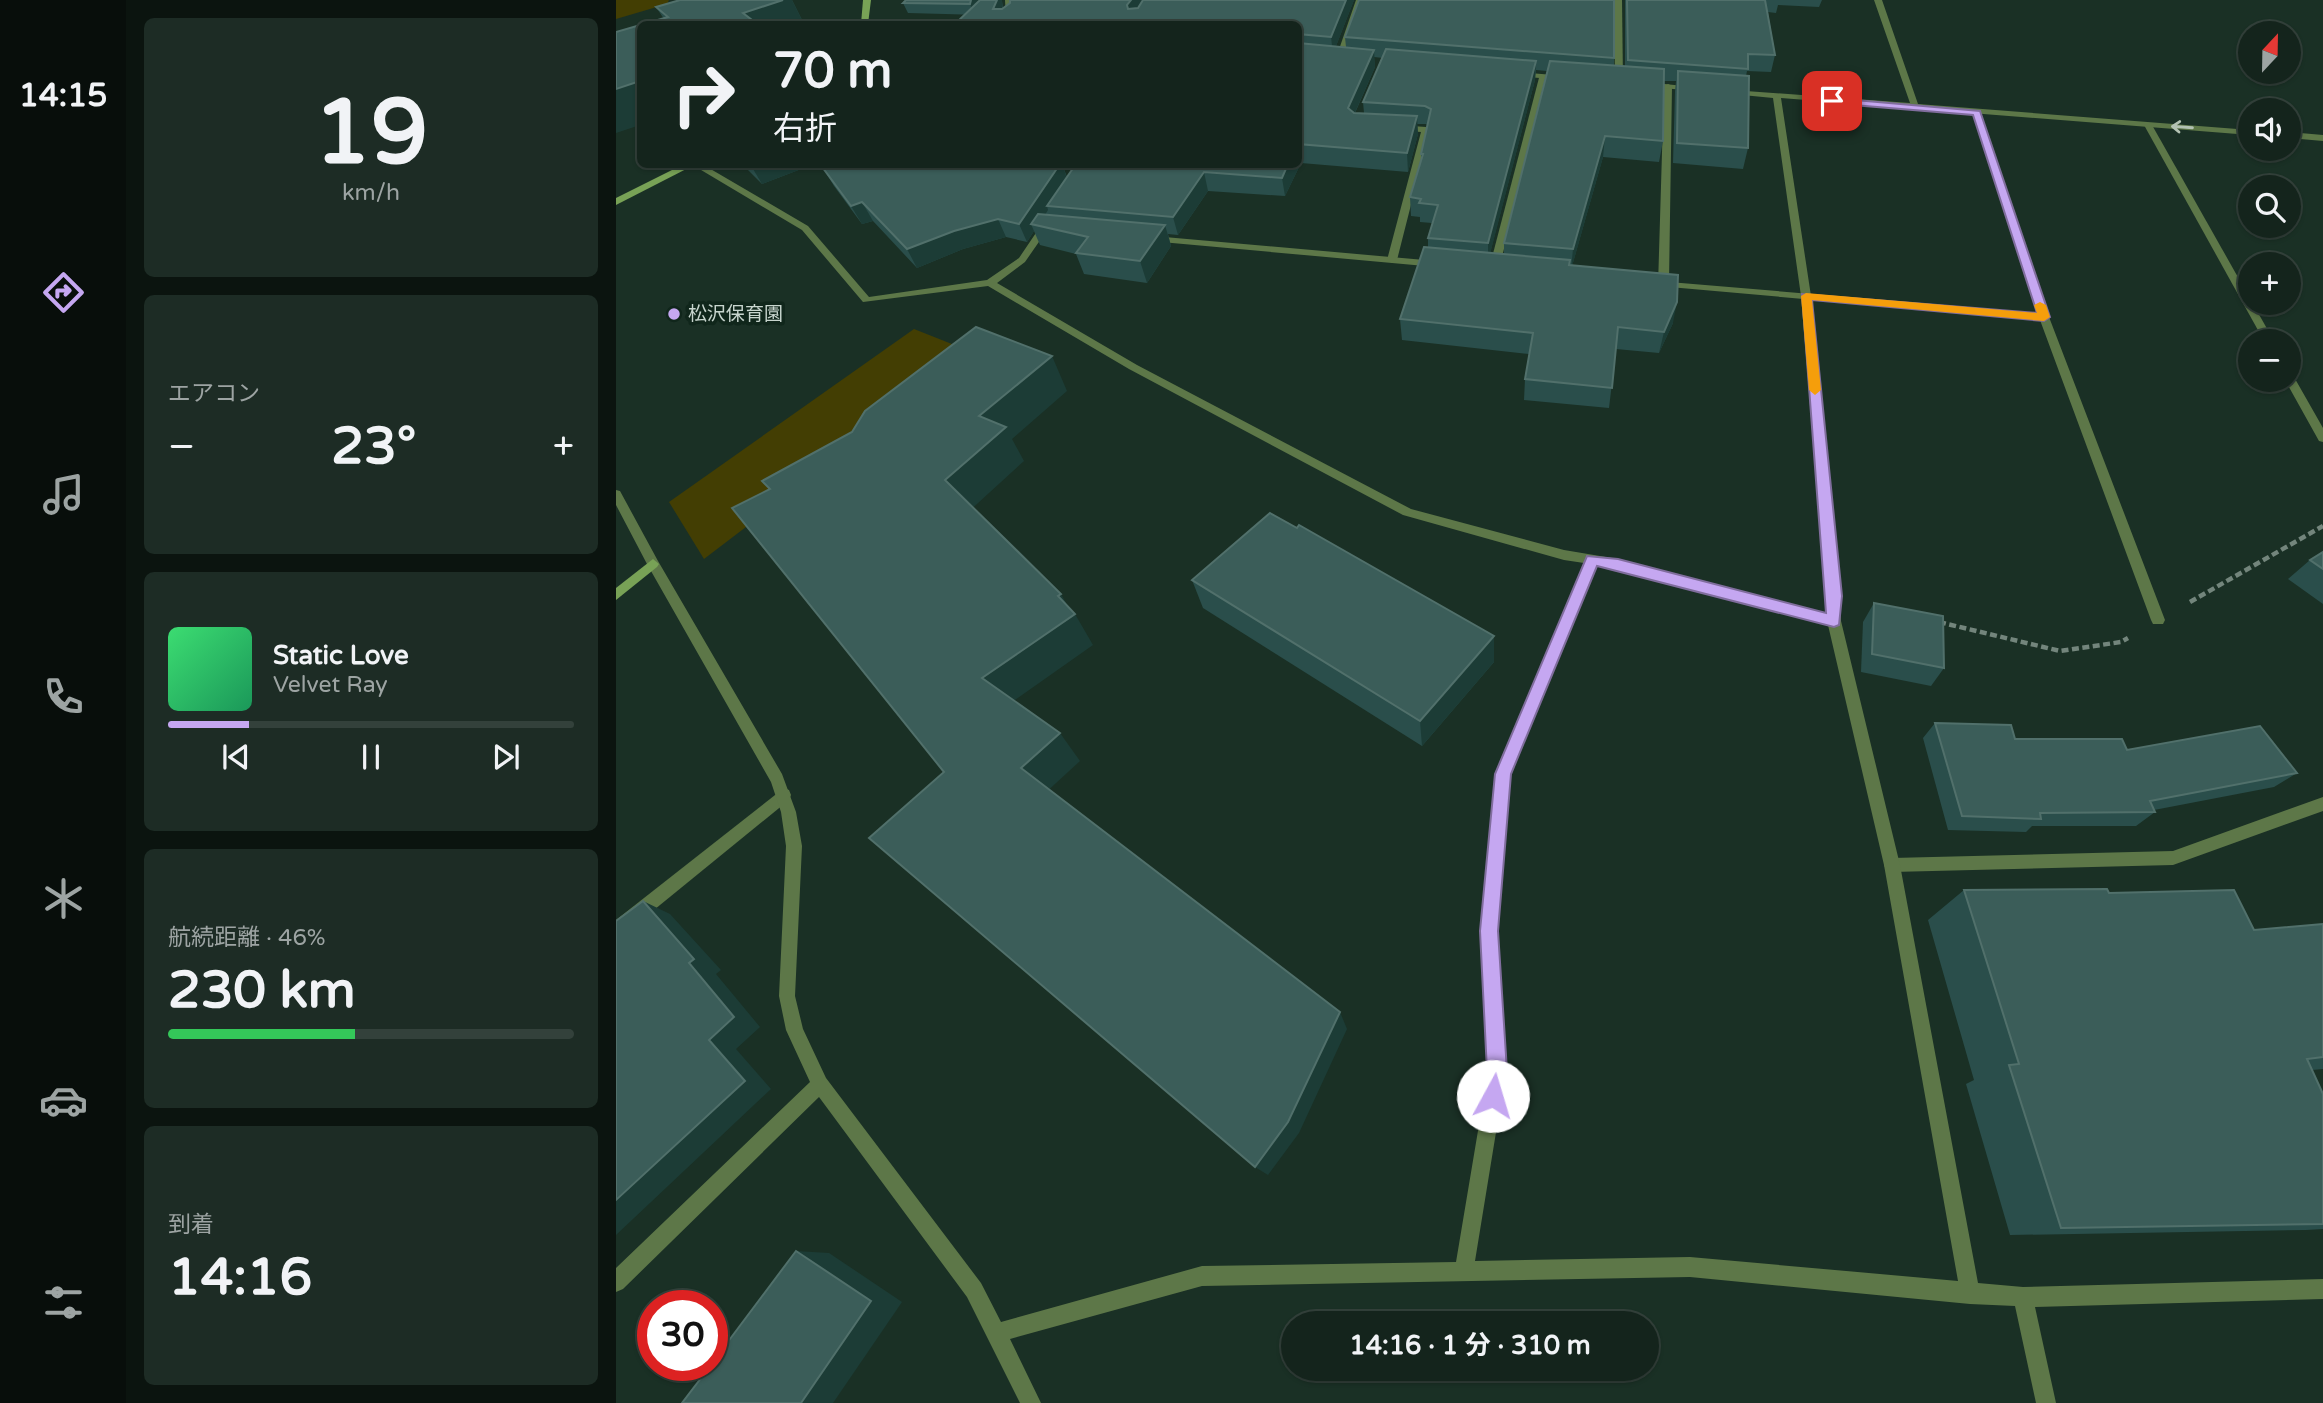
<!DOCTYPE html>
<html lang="ja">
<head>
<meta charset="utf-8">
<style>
	body { margin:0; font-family:"Varela Round","Noto Sans JP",sans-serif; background:#1d2c25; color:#f1f3f6; height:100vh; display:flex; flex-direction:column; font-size:26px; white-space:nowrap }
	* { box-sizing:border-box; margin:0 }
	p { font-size:23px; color:#9da4a3 }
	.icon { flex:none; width:38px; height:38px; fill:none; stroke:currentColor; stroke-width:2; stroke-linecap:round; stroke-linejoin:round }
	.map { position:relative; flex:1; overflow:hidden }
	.sheet { display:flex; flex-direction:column; gap:18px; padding:18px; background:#0b140f; width:490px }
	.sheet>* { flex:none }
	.top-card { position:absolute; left:21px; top:21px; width:665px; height:147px; border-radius:10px; box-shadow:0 2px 5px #0004,0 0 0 2px #33413b; background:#14241c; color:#f1f3f6; overflow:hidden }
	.needle { width:46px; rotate:22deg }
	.buttons { position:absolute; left:1622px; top:21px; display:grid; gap:14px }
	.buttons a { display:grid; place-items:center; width:63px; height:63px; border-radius:50%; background:#14241c; box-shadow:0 2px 5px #0004,0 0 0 2px #33413b; font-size:35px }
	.speed { position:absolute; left:21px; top:1290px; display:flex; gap:14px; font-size:35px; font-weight:700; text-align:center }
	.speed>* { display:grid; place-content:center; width:91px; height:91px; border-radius:50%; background:#14241c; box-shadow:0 2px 5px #0004,0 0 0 2px #33413b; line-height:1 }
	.speed .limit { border:10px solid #d22; background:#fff; color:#111 }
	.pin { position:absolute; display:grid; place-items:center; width:60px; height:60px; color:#fff; margin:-30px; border-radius:14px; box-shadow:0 4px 10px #0006 }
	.me { position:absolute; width:77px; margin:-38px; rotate:6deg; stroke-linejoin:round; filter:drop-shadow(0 0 5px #0008) }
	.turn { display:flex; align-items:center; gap:24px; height:147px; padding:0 21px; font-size:32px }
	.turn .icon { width:91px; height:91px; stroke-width:2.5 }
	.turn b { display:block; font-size:49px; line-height:60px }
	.big { font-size:52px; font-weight:700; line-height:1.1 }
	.sheet .card { flex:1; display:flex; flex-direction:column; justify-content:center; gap:10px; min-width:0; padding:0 24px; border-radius:10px; background:#1d2c25 }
	.sheet .dial { align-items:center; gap:0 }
	.dial b { font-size:91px; line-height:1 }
	.song { display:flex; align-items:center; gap:21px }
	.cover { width:84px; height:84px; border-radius:10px; background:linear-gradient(135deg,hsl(140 70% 55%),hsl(150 70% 35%)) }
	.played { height:7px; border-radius:4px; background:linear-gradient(90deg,#c5a7f1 20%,#33413b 20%) }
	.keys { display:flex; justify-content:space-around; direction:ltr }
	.heat { display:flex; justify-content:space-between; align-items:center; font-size:38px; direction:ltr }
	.charge { height:10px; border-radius:5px; background:linear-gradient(90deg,#34c759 46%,#33413b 0) }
	.trip { position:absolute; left:665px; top:1311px; width:378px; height:70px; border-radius:35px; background:#14241c; box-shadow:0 2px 5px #0004,0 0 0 2px #33413b; font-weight:700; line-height:70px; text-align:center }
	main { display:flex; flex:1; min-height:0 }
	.dock { display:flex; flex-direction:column; width:126px; justify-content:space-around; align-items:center; background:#080e0b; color:#9da4a3 }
	.dock .icon { width:49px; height:49px }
	.dock .current { color:#c5a7f1 }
	.dock b { font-size:32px; color:#f1f3f6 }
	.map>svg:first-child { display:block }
	.green { fill:#433e03 }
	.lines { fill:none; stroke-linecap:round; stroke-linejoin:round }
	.path { stroke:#73857c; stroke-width:4.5; stroke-dasharray:7 3.5; stroke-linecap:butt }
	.lane { fill:#5d7748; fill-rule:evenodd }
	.street { fill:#5d7748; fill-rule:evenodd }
	.secondary { fill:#78a256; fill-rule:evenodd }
	.wall { fill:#2a4e4b; fill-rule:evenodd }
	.shaded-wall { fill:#1c3c36 }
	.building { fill:#3b5d59; stroke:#51706b; stroke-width:2 }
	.oneway { stroke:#b3c2b3 }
	.route { fill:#c5a7f1; stroke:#806d9d; stroke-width:2 }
	.slow { fill:#f59e0b }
	.poi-dot { fill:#c5a7f1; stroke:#10261b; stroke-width:2.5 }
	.labels { text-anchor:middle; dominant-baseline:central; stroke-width:7; stroke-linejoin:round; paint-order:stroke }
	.far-poi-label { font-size:19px; fill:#c8d5ce; stroke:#10261b; text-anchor:start }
</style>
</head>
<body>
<main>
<nav class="dock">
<b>14:15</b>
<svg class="icon current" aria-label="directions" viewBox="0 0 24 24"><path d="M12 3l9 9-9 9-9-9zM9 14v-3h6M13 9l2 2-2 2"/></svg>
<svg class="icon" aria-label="music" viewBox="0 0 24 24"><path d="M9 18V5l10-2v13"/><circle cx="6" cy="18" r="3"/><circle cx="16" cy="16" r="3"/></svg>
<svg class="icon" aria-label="phone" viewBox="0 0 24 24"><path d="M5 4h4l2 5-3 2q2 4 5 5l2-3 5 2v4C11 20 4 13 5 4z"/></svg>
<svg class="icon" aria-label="climate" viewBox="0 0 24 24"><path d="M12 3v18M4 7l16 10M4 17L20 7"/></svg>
<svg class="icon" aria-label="car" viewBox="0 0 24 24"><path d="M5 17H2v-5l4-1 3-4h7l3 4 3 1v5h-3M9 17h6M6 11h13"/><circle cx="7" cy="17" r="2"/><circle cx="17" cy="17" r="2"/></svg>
<svg class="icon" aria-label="filters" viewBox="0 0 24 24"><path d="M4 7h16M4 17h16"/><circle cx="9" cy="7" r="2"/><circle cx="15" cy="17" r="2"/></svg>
</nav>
<section class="sheet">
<div class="card dial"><b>19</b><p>km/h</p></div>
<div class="card"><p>エアコン</p>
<div class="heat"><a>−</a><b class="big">23°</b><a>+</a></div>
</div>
<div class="card">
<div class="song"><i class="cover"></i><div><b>Static Love</b><p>Velvet Ray</p></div></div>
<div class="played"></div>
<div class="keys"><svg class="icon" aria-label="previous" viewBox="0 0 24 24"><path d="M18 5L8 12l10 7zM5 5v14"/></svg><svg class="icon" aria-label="pause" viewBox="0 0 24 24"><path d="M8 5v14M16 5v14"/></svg><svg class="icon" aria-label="next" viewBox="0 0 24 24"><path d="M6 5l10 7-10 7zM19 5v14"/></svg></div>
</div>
<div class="card"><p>航続距離 · 46%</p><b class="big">230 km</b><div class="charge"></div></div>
<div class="card"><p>到着</p><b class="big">14:16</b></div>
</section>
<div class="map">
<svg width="1707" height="1403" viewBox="0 0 1707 1403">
	<rect width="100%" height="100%" fill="#1a3025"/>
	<g class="green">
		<path d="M0 0H53L51 4 0 19Z"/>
		<path d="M298 329 346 348 338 368 88 559 53 502Z"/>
	</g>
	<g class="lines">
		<g class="path">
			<path d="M1574 602 1707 526"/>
			<path d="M1323 622 1444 651 1505 642 1512 638"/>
		</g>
		<g class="lane">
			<path d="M924 74 931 76 883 269 878 272 873 269Z"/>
			<path d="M1052 84 1056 86 1053 282 1422 313 1357 112 1364 110 1433 317 1549 620 1547 624H1537L1535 620 1424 320 1042 286 1048 86Z"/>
			<path d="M1529 123 1536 125 1658 341H1648L1528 125Z"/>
			<path d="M537 236 820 261 825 264 820 267 534 241 532 239Z"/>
			<path d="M1673 373 1678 377 1707 428V442L1703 441 1669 380H1673Z"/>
			<path d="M168 788 173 790 175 795 173 800 6 936 0 938V920Z"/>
			<path d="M1707 797V811L1557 865 1276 872 1270 870 1268 865 1270 860 1276 858 1557 851Z"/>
		</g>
		<g class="street">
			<path d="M389 0H397L398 18 392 24H385L390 18Z"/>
			<path d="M740 0H748L726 59 719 61Z"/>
			<path d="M998 0H1006L1007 81 1003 83 999 81Z"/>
			<path d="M1258 0H1266L1302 104 1634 130V135L1165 98 1195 296 1224 596 1225 621 1284 865 1362 1283 1407 1287 1707 1279V1299L1419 1307 1440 1403H1420L1399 1306 1354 1304 1074 1277 586 1286 394 1339 425 1403H404L351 1297 203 1097 7 1289 0 1292V1268L194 1082 170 1030 163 996 170 846 165 812 155 782 31 564 0 505V490L4 491 42 561 166 774 180 812 186 846 179 996 187 1029 210 1078 365 1283 385 1322 586 1266 840 1262 872 1071 865 931 880 773 968 563 948 560 787 515 513 369 372 286 247 302 186 230 75 164H86L192 226 253 297 371 280 403 258 428 221H434L436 223 409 262 381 283 521 365 795 509 948 550 1002 559 1211 614 1185 296 1157 98 1116 94 1112 92 1116 90 1294 103ZM980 565 1002 569 1212 625 1268 865 1342 1281 1074 1257 859 1261 890 1071 881 931 894 773Z"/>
			<path d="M250 21 270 24H247Z"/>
			<path d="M903 72 949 76 953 78 949 80 900 76 899 74Z"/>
			<path d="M1029 82 1078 87 1082 89 1078 91 1026 86V82Z"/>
			<path d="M782 125 810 127 814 130 781 260 776 263 771 260 805 132 779 130 778 128Z"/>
			<path d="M1673 132 1707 135V141L1673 138Z"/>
		</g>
		<g class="secondary">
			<path d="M247 0H255L252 24H245Z"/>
			<path d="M68 164H80L0 205V198Z"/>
			<path d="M37 559 43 564 41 567 0 600V588Z"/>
		</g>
	</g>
	<g class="wall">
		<path d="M64 0H176L188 24H28L48 19 40 7Z"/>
		<path d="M394 0H738L720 46 730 47 729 37 998 58V66H1009V0H1206L1203 7 1162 5 1160 13 1152 12 1159 55 1155 72 1131 71 1130 76 1132 148 1127 169 1057 163 1059 91 1060 81H1048L1047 141 1043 162 987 157 956 266 1057 323 1043 353 1000 349 993 408 908 400 909 379 913 354 786 340 784 319 812 248V238L816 223 804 222V217L795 216 794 197 805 160V154L811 125 810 124H801L802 134 792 172 685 163 669 196 592 191 562 235 552 234 555 246 531 283 468 274 460 254 424 245 418 231 411 242 390 237 347 249 301 268 257 221 246 224 218 186 207 168 211 164H446L451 177 522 167 682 164V24L292 13 287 3H361L386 1 387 8 394 3ZM758 57 767 58 747 102 748 113H739L759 67ZM920 70 931 71 888 243V254L874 253 919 80Z"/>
		<path d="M126 164H192L193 166 146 184Z"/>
		<path d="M1707 552V604L1672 579 1694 560Z"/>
		<path d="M576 580 878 636V662L806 746 587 608Z"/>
		<path d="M1258 603 1328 668 1315 686 1245 672 1247 622Z"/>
		<path d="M1319 723 1399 739 1511 750 1681 773 1658 787 1538 810 1539 812 1520 826H1416L1410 832 1332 830 1307 738Z"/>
		<path d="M1348 890 1493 893 1638 930 1707 924V1069L1696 1070 1707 1094V1229L1690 1230 1394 1235 1350 1084 1358 1080 1312 920Z"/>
	</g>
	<g class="shaded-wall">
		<path d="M167 0H176L188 24H133L127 13Z"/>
		<path d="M355 0H362L358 14 354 4Z"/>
		<path d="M381 0H386L387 17 377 9Z"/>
		<path d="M515 0H530L516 23 511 5Z"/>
		<path d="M730 0H738L717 54 715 37Z"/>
		<path d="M758 50 759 67 733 126 732 108Z"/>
		<path d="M920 61 919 80 872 262V243Z"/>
		<path d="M24 81V125L0 133V89Z"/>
		<path d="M801 116 802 134 792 172 791 153Z"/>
		<path d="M989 136 987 157 955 270 957 249Z"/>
		<path d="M683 144 685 163 669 196 666 178 672 164H682Z"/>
		<path d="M134 164H192L193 166 146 184Z"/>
		<path d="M444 164H446L452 181 431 206 432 210 422 226 415 224 418 231 411 242 403 224Z"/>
		<path d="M588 172 592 191 562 235 557 217Z"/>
		<path d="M246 202 257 221 246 224 235 206Z"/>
		<path d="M382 219 390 237 347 249 301 268 291 249 338 231Z"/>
		<path d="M549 225 555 246 531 283 524 261Z"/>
		<path d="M1061 302 1057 323 1043 353 1048 332Z"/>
		<path d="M436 356 451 391 396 439 408 461 350 514 329 480 363 416Z"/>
		<path d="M445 594 457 615 459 614 477 645 389 707 366 678Z"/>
		<path d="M878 636V662L806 746 804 721Z"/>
		<path d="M444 733 464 761 427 795 405 768Z"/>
		<path d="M27 901 54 914 105 970 100 974 144 1027 120 1049 155 1089 0 1235V1200L93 1040 73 963Z"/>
		<path d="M724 1012 731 1029 683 1133 652 1175 639 1167Z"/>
		<path d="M180 1251 213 1253 286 1302 217 1403H185Z"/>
	</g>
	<g class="building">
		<path d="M64 0H167L127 13 140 23 136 24H28L52 17 40 7Z"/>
		<path d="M290 0H355L354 4 287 3Z"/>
		<path d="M364 0H381L377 9H386L394 3V0H515L511 5 512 9 522 8 527 0H730L715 37 682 34V24H339Z"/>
		<path d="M743 0H998V58L729 37Z"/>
		<path d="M1011 0H1149L1159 55 1132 54V69L1012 60Z"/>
		<path d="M24 25V81L0 89V32Z"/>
		<path d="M682 43 758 50 732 108 738 113 801 116 791 153 682 144Z"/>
		<path d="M770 49 920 61 872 243 812 238 822 205 803 203 805 199 794 197 807 154H805L815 109 809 106 747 102Z"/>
		<path d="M934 61 1048 69 1047 141 989 136 957 249 888 243Z"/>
		<path d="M1062 71 1133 76 1132 148 1061 143Z"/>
		<path d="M211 164H444L403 224 382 219 338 231 291 249 246 202 235 206 207 168Z"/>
		<path d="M460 164 522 167 524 164H672L666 178 588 172 557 217 431 206Z"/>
		<path d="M422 214 549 225 524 261 460 253 472 237 415 224Z"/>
		<path d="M808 247 954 260 953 265 1062 275 1061 302 1048 332 1002 327 996 388 909 379 917 333 784 319Z"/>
		<path d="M360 327 436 356 363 416 390 427 329 480 445 594 442 596 459 614 366 678 444 733 405 768 724 1012 672 1122 639 1167 253 838 328 772 116 508 154 489 146 481 236 432 249 411Z"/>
		<path d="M654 513 681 528 683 525 878 636 804 721 576 580Z"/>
		<path d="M1707 552V569L1694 560Z"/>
		<path d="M1258 603 1327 616 1328 668 1256 654Z"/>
		<path d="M1319 723 1395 725 1399 739H1506L1511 750 1644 726 1681 773 1534 801 1539 812 1424 813 1425 819 1346 816Z"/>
		<path d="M1491 889 1493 893 1618 890 1638 930 1707 924V1057L1691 1059 1707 1094V1224L1445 1228 1393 1065 1403 1064 1348 890Z"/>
		<path d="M27 901 78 959 73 963 118 1017 93 1040 129 1081 0 1200V921Z"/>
		<path d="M180 1251 255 1301 185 1403H66L95 1365H96V1363Z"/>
	</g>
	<defs><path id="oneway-shaft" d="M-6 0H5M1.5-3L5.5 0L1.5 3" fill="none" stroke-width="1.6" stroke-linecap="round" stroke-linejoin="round" transform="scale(1.75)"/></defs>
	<use class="oneway" href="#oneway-shaft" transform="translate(1566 127) rotate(-176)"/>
	<path class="route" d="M1216 98 1364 111 1434 317 1428 321 1196 300 1226 596 1223 625 1218 627 981 566 895 774 882 931 891 1071 884 1103 877 1106 870 1103 867 1096 871 1071 864 931 879 774 971 556 1002 559 1210 613 1186 294 1421 313 1357 115 1213 103V99Z"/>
	<path class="slow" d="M1190 293 1421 313 1418 305 1424 302 1430 305 1434 317 1428 321 1196 300 1205 390 1199 395 1193 390 1185 296Z"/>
	<circle class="poi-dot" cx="58" cy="314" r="7"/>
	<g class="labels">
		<g class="far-poi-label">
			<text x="72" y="314">松沢保育園</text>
		</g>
	</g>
</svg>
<div class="buttons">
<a><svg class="needle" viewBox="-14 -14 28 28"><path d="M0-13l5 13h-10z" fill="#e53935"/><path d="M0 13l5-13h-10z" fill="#9da4a3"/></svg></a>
<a><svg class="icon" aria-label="sound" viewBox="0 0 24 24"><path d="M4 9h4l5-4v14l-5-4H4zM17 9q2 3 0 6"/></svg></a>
<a><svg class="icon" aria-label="search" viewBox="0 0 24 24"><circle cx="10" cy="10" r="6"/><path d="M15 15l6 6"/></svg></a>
<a>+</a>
<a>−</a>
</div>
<div class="speed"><div class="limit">30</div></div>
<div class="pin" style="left:1216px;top:101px;background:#d93025"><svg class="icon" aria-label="arrive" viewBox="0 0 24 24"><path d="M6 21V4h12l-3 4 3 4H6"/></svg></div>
<svg class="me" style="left:877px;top:1096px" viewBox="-20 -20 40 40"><circle r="19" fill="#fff"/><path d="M0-13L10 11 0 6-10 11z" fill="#c5a7f1"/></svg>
<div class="trip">14:16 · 1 分 · 310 m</div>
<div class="top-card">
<div class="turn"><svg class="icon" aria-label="right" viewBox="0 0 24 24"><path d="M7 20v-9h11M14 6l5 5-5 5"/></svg><div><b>70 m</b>右折</div></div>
</div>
</div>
</main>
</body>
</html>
